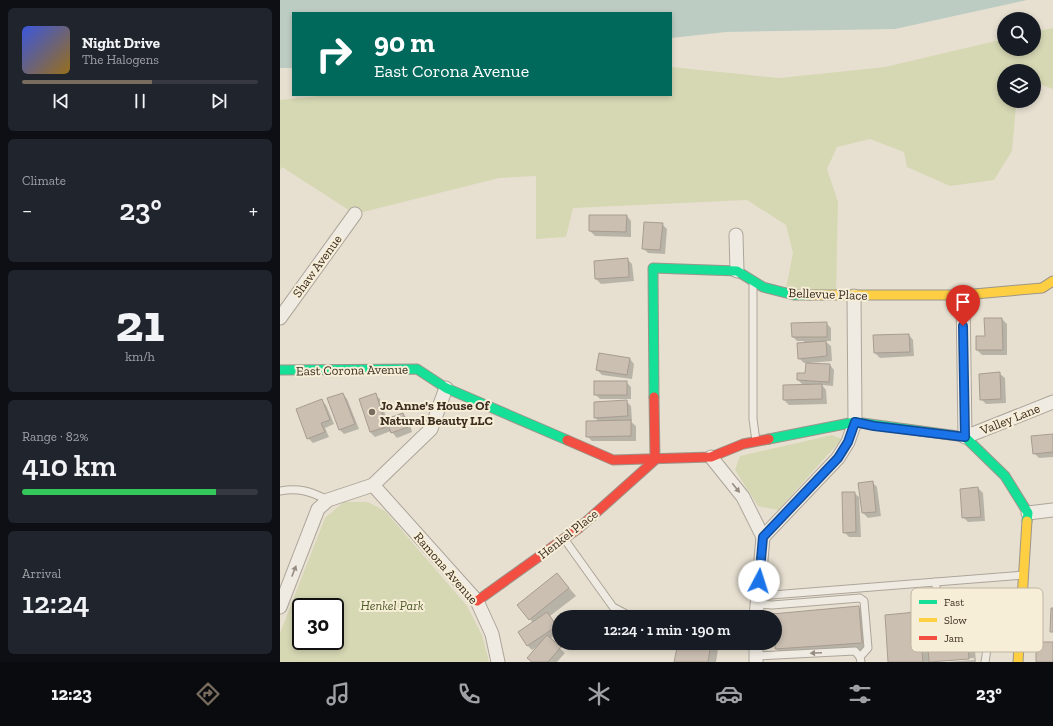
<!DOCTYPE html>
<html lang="en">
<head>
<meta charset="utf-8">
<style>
	body { margin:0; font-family:"Zilla Slab",serif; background:#20242c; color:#f1f3f6; height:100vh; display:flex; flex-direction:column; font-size:15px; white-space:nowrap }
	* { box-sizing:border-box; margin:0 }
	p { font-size:13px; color:#9ea1a6 }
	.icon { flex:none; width:22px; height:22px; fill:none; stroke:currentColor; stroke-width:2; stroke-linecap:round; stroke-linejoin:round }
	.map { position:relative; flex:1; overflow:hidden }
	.details { display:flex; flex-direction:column; gap:8px; padding:8px; background:#0d0f14; width:280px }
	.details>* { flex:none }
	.hud { position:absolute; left:12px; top:12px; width:380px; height:84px; border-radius:0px; box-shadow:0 2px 6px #0003; background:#00695c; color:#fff; overflow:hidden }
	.controls { position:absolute; left:717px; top:12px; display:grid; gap:8px }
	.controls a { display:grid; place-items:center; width:44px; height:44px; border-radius:50%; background:#171b24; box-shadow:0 2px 6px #0003; font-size:20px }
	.speed { position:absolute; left:12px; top:598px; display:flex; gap:8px; font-size:20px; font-weight:700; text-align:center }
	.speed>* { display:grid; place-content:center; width:52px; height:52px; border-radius:50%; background:#171b24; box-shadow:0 2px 6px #0003; line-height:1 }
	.speed .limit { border:2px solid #111; border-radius:6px; background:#fff; color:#111 }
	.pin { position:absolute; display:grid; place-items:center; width:34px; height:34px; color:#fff; margin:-41px -17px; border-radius:50% 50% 50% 0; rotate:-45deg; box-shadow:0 0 4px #0007 }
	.pin .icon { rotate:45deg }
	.me { position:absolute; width:44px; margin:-22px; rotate:5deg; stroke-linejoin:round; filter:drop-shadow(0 0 3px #0008) }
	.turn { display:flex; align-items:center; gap:14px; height:84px; padding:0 16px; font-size:18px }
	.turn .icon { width:52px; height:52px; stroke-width:2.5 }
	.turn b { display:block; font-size:28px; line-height:34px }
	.big { font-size:30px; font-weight:600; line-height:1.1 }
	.details .widget { flex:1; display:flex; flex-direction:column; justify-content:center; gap:6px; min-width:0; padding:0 14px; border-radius:6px; background:#20242c }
	.details .dial { align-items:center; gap:0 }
	.dial b { font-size:52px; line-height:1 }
	.song { display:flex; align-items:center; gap:12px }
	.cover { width:48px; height:48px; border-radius:6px; background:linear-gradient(135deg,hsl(230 70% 55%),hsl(40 70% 35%)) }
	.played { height:4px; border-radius:2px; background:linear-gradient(90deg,#786c5e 55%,#363941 55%) }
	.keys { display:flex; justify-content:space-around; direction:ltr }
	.heat { display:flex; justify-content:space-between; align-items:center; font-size:22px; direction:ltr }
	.charge { height:6px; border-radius:3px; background:linear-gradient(90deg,#34c759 82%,#363941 0) }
	.trip { position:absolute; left:272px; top:610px; width:230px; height:40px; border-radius:20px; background:#171b24; box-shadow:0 2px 6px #0003; font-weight:600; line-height:40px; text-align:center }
	.dock { display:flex; height:64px; justify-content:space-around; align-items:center; background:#090b0e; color:#9ea1a6 }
	.dock .icon { width:28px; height:28px }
	.dock .selected { color:#786c5e }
	.dock b { font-size:18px; color:#f1f3f6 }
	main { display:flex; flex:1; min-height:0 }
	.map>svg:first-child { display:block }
	.green { fill:#d6d7b3; fill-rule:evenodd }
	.water { fill:#bcccc2 }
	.shadow { fill:#0003 }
	.building { fill:#cbbfb2; stroke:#a89c90 }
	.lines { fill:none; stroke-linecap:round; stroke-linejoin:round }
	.lane-casing { stroke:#ada599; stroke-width:9 }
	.street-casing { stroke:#ada599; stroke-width:15 }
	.fast-casing { stroke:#9c958a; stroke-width:11 }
	.slow-casing { stroke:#9c958a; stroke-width:11 }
	.jam-casing { stroke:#9c958a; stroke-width:11 }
	.lane { stroke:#efebe3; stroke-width:7 }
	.street { stroke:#efebe3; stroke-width:13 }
	.fast { stroke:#16e098; stroke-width:9 }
	.slow { stroke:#ffcf43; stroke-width:9 }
	.jam { stroke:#f24e42; stroke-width:9 }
	.oneway { fill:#968c82 }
	.route-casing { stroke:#114b97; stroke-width:10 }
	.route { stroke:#1a73e8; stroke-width:7 }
	.poi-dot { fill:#786c5e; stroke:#f7eed8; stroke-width:1.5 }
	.labels { text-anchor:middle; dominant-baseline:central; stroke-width:4; stroke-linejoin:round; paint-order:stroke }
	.street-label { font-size:13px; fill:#3d2e20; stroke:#f7eed8 }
	.poi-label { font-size:13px; font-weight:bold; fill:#3d2e20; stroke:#f7eed8; text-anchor:start }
	.park-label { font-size:13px; font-style:italic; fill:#4d5a26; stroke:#f7eed8 }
	.key { fill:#f7eed8; stroke:#bfb4a1; stroke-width:1 }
	.key-label { font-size:11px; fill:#3d2e20 }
</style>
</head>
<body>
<main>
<section class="details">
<div class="widget">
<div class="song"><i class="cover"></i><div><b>Night Drive</b><p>The Halogens</p></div></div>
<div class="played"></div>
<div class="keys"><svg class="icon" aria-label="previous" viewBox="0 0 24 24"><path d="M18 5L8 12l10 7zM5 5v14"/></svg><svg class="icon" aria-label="pause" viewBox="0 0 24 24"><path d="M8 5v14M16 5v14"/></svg><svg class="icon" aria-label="next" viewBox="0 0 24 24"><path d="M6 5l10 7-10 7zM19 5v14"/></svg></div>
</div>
<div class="widget"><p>Climate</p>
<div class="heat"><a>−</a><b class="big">23°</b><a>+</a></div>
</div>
<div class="widget dial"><b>21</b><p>km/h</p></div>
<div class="widget"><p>Range · 82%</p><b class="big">410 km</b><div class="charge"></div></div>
<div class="widget"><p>Arrival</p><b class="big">12:24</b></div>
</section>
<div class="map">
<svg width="773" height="662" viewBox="0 0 773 662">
	<rect width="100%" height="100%" fill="#e7e0d1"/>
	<g class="green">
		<path d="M773 28V89L757 83 754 86V71H724V101H740L736 106 732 151 714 180 670 186 627 167 624 152 590 139 557 147 547 169 558 202 556 296 505 293 513 253 506 225 467 200 293 208 286 237 256 239V176L219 178 75 214 2 167 0 170V100L48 95H391V67L500 78 605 67 724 39V49H754V32Z"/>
		<path d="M552 435 562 439 498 510 478 506 455 470 460 456Z"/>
		<path d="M64 502H88L105 511 187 606 202 635 209 662H0V633L45 518ZM21 607H55V641H21Z"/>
	</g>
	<path class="water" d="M0 0H747L615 29 446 32 391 38V13H13V68H0Z"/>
	<g class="shadow">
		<path d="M347 216 351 221V237L315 236 310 231Z"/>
		<path d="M382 224 387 229 385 254 368 253 363 248Z"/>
		<path d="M347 259 352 264 354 281 321 284 316 279Z"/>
		<path d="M722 319 727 324V355H702L697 350 706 337Z"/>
		<path d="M546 323 551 328V341H545L551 346 552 361 529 363 550 365 554 370 553 386 542 385 546 390 547 404 509 405 504 400 524 386 518 380 526 374 527 363H524L519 358 524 341H517L513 337Z"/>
		<path d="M629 335 633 340 634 356 600 358 595 353Z"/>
		<path d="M350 359 354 364 352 379 322 375 317 370Z"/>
		<path d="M720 374 725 378 726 403 706 404 701 399Z"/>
		<path d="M346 382 351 387V399H320L315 394Z"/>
		<path d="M63 394 67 399 79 429 64 434 60 430Z"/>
		<path d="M95 395 100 399 107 420 123 414 128 419 132 432 117 438 111 431 95 437 90 432Z"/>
		<path d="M41 400 46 405 54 424 45 428 49 437 33 443 28 438Z"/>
		<path d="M346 401 351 406 352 421H350L356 426V441H312L307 436 320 422 315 418Z"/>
		<path d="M773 435V457L759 458 754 453Z"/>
		<path d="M592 482 597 487 601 516 588 518 583 513Z"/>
		<path d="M698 488 703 493 705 521 688 522 683 517Z"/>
		<path d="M574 493 579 497 581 537H569L564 532Z"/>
		<path d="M277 574 296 596 270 616 279 629V633L269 639 285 653 277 662H253L258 646 252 650 247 645 253 623 250 619Z"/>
		<path d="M578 607 586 615 589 650 503 656 496 649 495 617H493Z"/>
		<path d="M647 612 654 620 655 633 687 631 694 638 696 662H667L694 660V658L656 662H609Z"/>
		<path d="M399 643H439L436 662H395Z"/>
	</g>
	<g class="building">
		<path d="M309 215H347L346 232 309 231Z"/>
		<path d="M364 222 383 223 380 250 362 249Z"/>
		<path d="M348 258 349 277 315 279 314 261Z"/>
		<path d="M704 318H722L723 350H696V336H705Z"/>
		<path d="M547 322V337H512L511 323Z"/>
		<path d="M629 334 630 352 594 353 593 335Z"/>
		<path d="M546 341 547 356 518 359 517 343Z"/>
		<path d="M319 353 350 358 347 375 316 370Z"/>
		<path d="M526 363 550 364 549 382 517 380V373H525Z"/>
		<path d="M720 372 721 399 700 400 699 374Z"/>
		<rect x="314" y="381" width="33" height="14"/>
		<path d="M542 384V399L503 400V385Z"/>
		<path d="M63 393 75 424 59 430 47 398Z"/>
		<path d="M96 393 106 427 90 432 79 399Z"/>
		<path d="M42 399 50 420 41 423 45 432 27 439 16 409Z"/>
		<path d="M347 400 348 416 314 418V402Z"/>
		<path d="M123 413 128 427 111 433 106 419Z"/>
		<path d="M351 420V436L306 437V421Z"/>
		<path d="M773 434V452L753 454 751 436Z"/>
		<path d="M593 481 596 512 582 513 578 483Z"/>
		<path d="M698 487 701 517 682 518 680 489Z"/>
		<path d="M562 492H575L576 532 563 533Z"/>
		<path d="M277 573 289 588 249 620 237 605Z"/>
		<path d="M579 606 582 643 495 649V617H492V614Z"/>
		<path d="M771 608H773V632H770Z"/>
		<path d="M647 611 648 628 640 629 643 662H608L605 615Z"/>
		<path d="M267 612 277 626 247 646 238 632Z"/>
		<path d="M687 630 689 659 649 662 647 633Z"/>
		<path d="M267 635 281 647 268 662H252L247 658Z"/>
		<rect x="756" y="642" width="17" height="20"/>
		<path d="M398 643H431L428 662H394Z"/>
	</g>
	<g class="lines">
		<defs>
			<g id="lane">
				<path d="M473 283V419L476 441"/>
				<path d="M0 491C19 487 31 492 48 500"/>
				<path d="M285 540 333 607 352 617"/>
				<path d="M656 582V601L663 605 742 607"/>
				<path d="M478 596 744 575"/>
				<path d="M477 604 492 605 580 598 584 601 588 648 580 657"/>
				<path d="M451 617 477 614"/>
				<path d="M477 656 575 651 580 657 581 662"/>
				<path d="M705 662 707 649 710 645 738 646"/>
			</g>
			<g id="street">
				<path d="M456 235 457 271"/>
				<path d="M683 295 685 437 773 402"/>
				<path d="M0 318 75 214"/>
				<path d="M431 457 463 497 483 537 476 617"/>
				<path d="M93 485 197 601 212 634 218 662"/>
				<path d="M748 513 773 510"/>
				<path d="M483 537 558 458 568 442 575 422 574 296"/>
				<path d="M0 607 38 509 48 500 93 485 151 429 166 388"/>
				<path d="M476 643V662"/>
			</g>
			<g id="fast">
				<path d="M0 370 137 369 166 388 287 440"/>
				<path d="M374 397 373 268 457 271 483 287 514 295H529"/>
				<path d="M489 439 575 422 685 437 725 476 748 513 747 521"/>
			</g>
			<g id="slow">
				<path d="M529 295H683L762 288 773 281"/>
				<path d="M738 662 747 521"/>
			</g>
			<g id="jam">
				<path d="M287 440 333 460 431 457 463 444 489 439"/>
				<path d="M197 601 299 528 375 460 374 397"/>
			</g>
		</defs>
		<use href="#lane" class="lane-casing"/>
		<use href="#street" class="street-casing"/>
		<use href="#fast" class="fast-casing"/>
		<use href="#slow" class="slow-casing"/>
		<use href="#jam" class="jam-casing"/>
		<use href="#lane" class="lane"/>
		<use href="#street" class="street"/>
		<use href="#fast" class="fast"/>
		<use href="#slow" class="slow"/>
		<use href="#jam" class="jam"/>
	</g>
	<defs><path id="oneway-solid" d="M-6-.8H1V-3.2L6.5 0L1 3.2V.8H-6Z"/></defs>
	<g class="oneway">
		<use href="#oneway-solid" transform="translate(456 488) rotate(51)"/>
		<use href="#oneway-solid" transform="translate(14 571) rotate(-69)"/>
		<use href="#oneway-solid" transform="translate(536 653) rotate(177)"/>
	</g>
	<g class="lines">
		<defs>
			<path id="route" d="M479 581 483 537 558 458 568 442 575 422 594 426 685 437 683 326"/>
		</defs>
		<use href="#route" class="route-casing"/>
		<use href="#route" class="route"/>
	</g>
	<circle class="poi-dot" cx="92" cy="412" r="4"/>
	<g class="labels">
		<g class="street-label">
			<text transform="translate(37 266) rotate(-54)">Shaw Avenue</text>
			<text transform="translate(548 294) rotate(2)">Bellevue Place</text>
			<text transform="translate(72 370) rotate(-1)">East Corona Avenue</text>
			<text transform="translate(730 419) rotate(-22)">Valley Lane</text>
			<text transform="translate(288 534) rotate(-38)">Henkel Place</text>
			<text transform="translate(166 568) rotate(49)">Ramona Avenue</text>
		</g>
		<g class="poi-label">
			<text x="100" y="405">Jo Anne's House Of<tspan x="100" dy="15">Natural Beauty LLC</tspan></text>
		</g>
		<g class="park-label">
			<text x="112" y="605">Henkel Park</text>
		</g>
	</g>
	<rect x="631" y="588" width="132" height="64" rx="6" class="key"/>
	<rect x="639" y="600" width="18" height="4" fill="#16e098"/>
	<rect x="639" y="618" width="18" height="4" fill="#ffcf43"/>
	<rect x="639" y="636" width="18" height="4" fill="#f24e42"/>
	<g class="key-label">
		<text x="664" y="606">Fast</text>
		<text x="664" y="624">Slow</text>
		<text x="664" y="642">Jam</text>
	</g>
</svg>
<div class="controls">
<a><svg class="icon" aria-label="search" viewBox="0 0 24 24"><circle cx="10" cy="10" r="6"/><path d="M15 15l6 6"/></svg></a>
<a><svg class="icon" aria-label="layers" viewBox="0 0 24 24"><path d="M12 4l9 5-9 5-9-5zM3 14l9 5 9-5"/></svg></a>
</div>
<div class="speed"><div class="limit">30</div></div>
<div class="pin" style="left:683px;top:326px;background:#d93025"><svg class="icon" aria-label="arrive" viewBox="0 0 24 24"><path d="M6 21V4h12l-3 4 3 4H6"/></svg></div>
<svg class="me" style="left:479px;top:581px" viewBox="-20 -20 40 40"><circle r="19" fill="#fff"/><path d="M0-13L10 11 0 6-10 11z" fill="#1a73e8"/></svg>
<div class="trip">12:24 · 1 min · 190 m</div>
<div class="hud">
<div class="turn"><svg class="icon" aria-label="right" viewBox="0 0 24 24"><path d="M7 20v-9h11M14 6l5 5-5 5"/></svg><div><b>90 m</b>East Corona Avenue</div></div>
</div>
</div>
</main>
<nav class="dock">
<b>12:23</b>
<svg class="icon selected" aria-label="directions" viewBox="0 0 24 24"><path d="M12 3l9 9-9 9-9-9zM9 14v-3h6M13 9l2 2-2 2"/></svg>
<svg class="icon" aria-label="music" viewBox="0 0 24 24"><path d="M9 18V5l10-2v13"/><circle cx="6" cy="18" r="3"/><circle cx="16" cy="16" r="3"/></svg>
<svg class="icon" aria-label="phone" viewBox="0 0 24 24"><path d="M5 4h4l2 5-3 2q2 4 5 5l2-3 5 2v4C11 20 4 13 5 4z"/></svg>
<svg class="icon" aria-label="climate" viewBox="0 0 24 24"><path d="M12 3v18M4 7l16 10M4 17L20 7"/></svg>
<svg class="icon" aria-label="car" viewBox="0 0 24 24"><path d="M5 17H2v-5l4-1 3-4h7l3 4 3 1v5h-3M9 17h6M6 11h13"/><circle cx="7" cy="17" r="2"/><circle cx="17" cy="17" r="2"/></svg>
<svg class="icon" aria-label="filters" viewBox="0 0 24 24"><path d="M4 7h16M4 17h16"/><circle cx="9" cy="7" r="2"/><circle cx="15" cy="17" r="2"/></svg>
<b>23°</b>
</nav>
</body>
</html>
